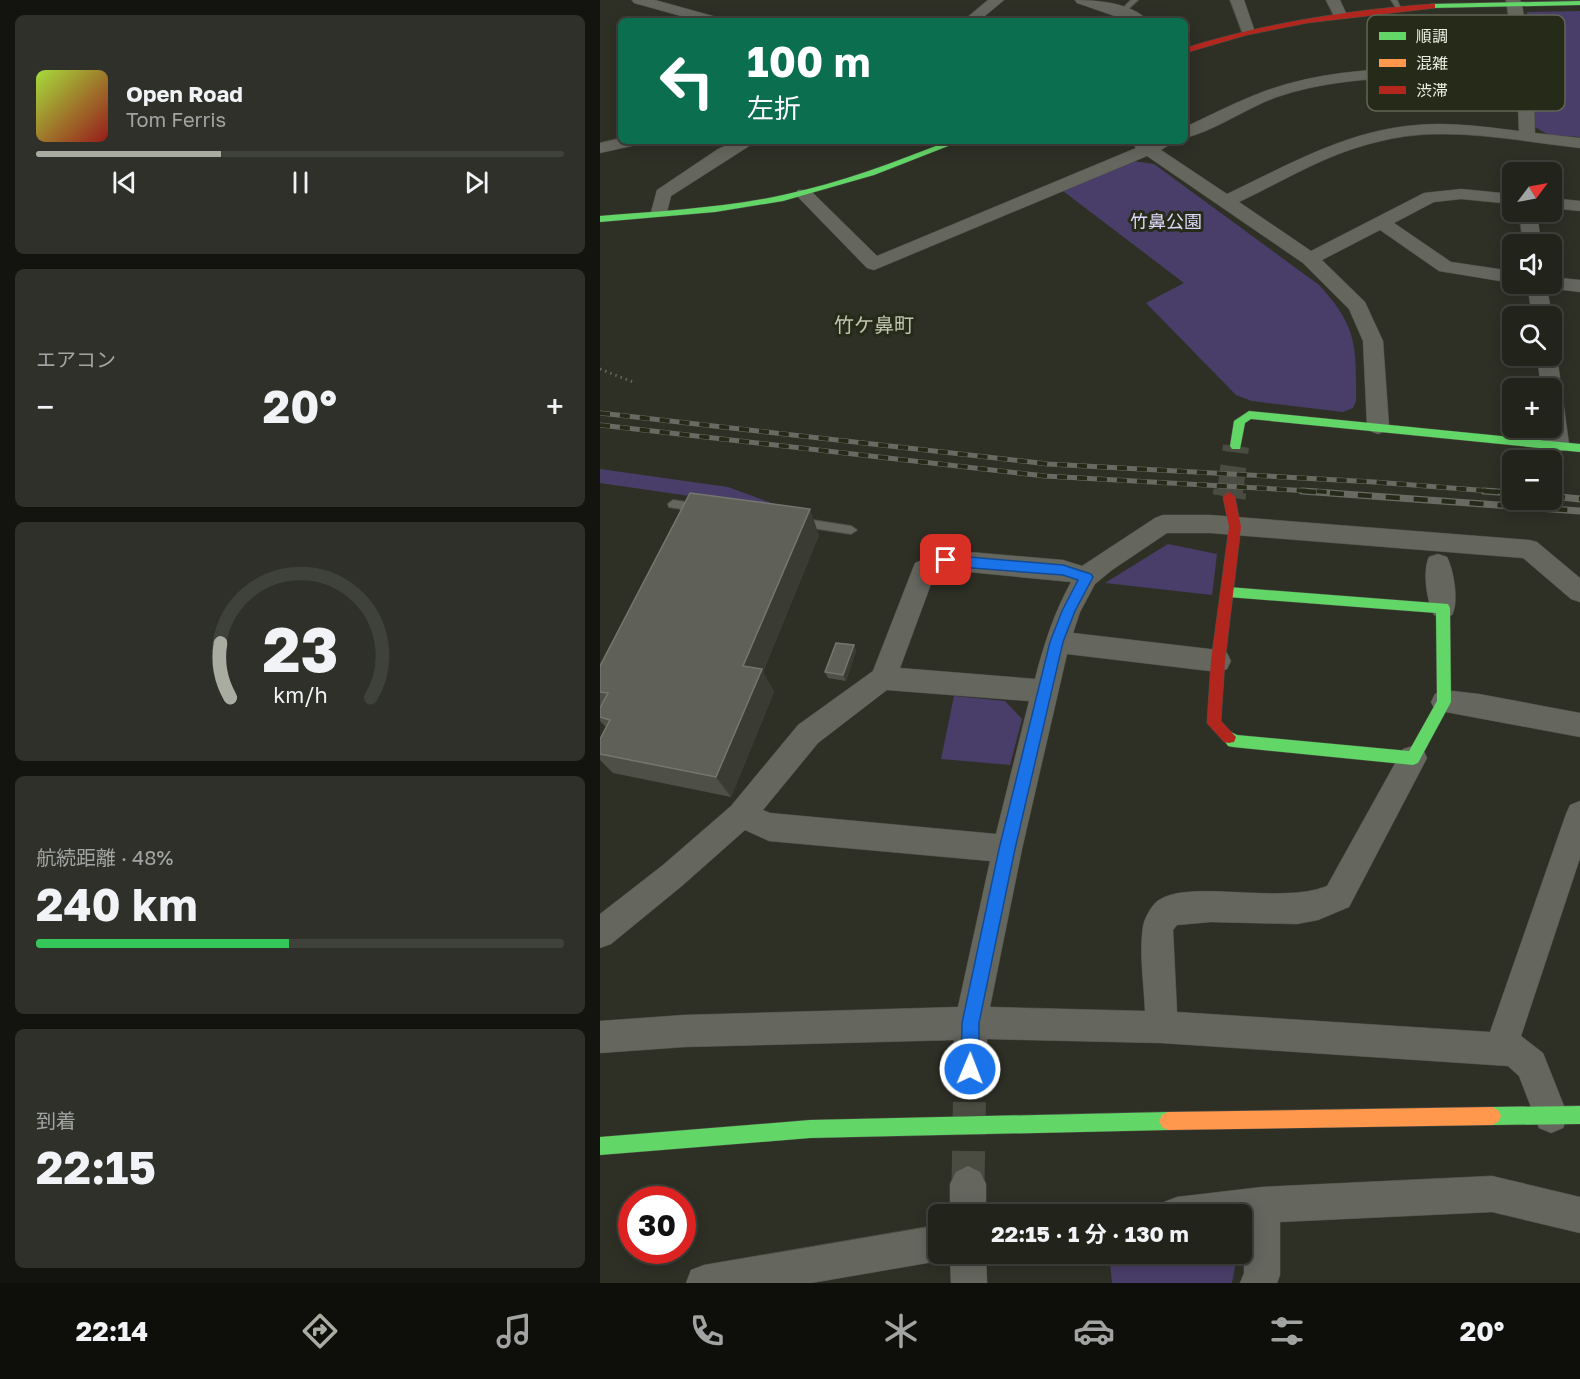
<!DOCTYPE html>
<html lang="ja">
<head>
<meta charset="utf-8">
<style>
	body { margin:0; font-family:"Golos Text","Noto Sans JP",sans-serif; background:#2e3029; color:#f1f3f6; height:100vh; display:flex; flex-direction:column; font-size:22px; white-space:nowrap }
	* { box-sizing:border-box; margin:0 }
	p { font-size:20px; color:#a2a4a3 }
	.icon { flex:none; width:33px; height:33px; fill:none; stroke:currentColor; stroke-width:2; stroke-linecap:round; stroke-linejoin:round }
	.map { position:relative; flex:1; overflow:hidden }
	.sheet { display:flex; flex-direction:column; gap:15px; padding:15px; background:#13140f; width:600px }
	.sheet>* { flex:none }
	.guide { position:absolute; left:18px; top:18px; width:570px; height:126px; border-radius:9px; box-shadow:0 3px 15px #0003,0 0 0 2px #3f413b; background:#0b6e4f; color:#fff; overflow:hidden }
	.needle { width:39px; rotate:58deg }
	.fabs { position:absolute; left:902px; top:162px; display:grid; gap:12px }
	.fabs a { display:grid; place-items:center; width:60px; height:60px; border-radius:9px; background:#22241c; box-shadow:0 3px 15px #0003,0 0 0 2px #3f413b; font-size:30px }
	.speed { position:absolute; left:18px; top:1186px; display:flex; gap:12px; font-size:30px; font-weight:700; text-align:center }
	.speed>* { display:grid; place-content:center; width:78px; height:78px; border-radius:50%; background:#22241c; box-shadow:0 3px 15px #0003,0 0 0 2px #3f413b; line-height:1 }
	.speed .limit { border:9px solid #d22; background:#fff; color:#111 }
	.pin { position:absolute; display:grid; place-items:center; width:51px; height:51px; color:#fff; margin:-26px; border-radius:12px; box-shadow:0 3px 9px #0006 }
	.me { position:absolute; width:66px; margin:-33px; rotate:1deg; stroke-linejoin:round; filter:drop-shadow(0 0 4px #0008) }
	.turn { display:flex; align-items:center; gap:21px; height:126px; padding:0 30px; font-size:27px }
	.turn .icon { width:78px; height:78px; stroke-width:2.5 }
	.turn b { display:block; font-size:42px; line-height:51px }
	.big { font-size:45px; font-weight:700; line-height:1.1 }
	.sheet .card { flex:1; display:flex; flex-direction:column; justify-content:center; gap:9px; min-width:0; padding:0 21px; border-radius:9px; background:#2e3029 }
	.sheet .dial { align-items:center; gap:0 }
	.dial svg { height:156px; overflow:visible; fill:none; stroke:#3f413b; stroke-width:7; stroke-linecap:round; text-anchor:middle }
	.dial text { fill:#f1f3f6; stroke:none }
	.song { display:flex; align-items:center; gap:18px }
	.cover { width:72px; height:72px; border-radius:9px; background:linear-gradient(135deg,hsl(80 70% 55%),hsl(0 70% 35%)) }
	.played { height:6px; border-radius:3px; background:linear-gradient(90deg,#a9aca0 35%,#3f413b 35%) }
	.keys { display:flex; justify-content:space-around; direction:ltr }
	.heat { display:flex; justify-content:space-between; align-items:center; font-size:33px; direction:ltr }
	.charge { height:9px; border-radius:4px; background:linear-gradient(90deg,#34c759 48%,#3f413b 0) }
	.trip { position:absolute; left:328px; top:1204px; width:324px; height:60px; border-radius:9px; background:#22241c; box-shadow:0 3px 15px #0003,0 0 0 2px #3f413b; font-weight:700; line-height:60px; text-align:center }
	.tab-bar { display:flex; height:96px; justify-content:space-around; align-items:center; background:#0e0e0b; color:#a2a4a3 }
	.tab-bar .icon { width:42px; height:42px }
	.tab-bar .on { color:#a9aca0 }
	.tab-bar b { font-size:27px; color:#f1f3f6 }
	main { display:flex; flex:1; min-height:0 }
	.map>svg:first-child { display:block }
	.green { fill:#493e69 }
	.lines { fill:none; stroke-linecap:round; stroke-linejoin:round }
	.street-tunnel { stroke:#4a4c42; stroke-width:33; stroke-dasharray:33 16; stroke-linecap:butt }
	.secondary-tunnel-far1 { stroke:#4a4c42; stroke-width:26; stroke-dasharray:26 14; stroke-linecap:butt }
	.secondary-tunnel { stroke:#4a4c42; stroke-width:33; stroke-dasharray:33 16; stroke-linecap:butt }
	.lane-casing { stroke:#4d4e46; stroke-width:2 }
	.street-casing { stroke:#4d4e46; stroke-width:1 }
	.fast-casing { stroke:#4d4e46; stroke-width:1 }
	.slow-casing { stroke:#4d4e46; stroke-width:1 }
	.jam-casing { stroke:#4d4e46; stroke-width:1 }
	.path { stroke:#64665d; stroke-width:3; stroke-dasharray:1.5 4; stroke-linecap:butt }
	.lane { fill:#65675f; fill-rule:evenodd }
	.street { fill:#65675f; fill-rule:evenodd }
	.fast { fill:#63d668; fill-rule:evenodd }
	.slow { fill:#ff974d; fill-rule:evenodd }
	.jam { fill:#b3261e; fill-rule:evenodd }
	.rail-far1-casing { stroke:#696b62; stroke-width:5 }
	.rail-casing { stroke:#696b62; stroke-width:7 }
	.rail-far1 { stroke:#262a18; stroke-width:4; stroke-dasharray:10; stroke-linecap:butt }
	.rail { stroke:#262a18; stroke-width:4.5; stroke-dasharray:14; stroke-linecap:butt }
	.wall { fill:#4e5048 }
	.shaded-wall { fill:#3a3c33 }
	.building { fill:#5f6158; stroke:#75776e; stroke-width:1.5 }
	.route { fill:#1a73e8; stroke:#114b97; stroke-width:1.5 }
	.labels { text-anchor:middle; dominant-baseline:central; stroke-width:6; stroke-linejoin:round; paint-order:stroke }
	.far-park-label { font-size:18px; fill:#ddd7f9; stroke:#262a18 }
	.far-quarter-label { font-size:20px; fill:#c1c5af; stroke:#262a18 }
	.key { fill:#262a18; stroke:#616555; stroke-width:1.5 }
	.key-label { font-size:16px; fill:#ebeee2 }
</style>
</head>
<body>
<main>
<section class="sheet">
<div class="card">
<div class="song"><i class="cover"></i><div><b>Open Road</b><p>Tom Ferris</p></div></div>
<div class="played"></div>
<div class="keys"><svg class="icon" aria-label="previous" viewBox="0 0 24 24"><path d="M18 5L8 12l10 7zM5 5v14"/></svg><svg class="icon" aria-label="pause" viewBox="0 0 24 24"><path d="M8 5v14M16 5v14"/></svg><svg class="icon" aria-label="next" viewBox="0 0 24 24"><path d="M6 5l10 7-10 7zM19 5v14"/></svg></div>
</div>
<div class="card"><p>エアコン</p>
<div class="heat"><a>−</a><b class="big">20°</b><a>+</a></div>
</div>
<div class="card dial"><svg viewBox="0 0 100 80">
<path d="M14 69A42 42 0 1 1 86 69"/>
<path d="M14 69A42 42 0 0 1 9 41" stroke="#a9aca0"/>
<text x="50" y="56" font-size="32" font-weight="700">23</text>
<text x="50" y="72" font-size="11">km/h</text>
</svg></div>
<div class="card"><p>航続距離 · 48%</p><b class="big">240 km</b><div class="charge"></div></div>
<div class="card"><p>到着</p><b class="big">22:15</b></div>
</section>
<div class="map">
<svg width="980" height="1283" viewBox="0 0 980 1283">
	<rect width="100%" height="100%" fill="#2e3026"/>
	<g class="green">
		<path d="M980 11V137L949 135 935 127 927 12Z"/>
		<path d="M533 161 554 164 719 285C758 327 756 347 756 401L753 408 743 412 652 401 636 395 546 303 584 283 463 191Z"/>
		<path d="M0 469 128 487 193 511 0 483Z"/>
		<path d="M568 544 617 554 612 595 505 583Z"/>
		<path d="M354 696 405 701 422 719 410 765 341 759Z"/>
		<path d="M509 1254H630L636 1261 632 1283H512Z"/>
	</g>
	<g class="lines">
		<path class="street-tunnel" d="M368 1184 370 1069"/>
		<path class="secondary-tunnel-far1" d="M630 492 636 446"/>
		<path class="secondary-tunnel" d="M629 497 630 491"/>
		<defs>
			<g id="lane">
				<path d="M531 0H538L524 13H520V11Z"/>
				<path d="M791 0H797L802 11H798Z"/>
				<path d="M73 500 99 504 104 508 99 512 69 507 68 504Z"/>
				<path d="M199 518 251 526 257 530 251 534 199 526 193 522Z"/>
			</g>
			<g id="street">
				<path d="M32 0H55L120 18 122 21H99L34 3Z"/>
				<path d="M388 0H404L379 21H363Z"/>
				<path d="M475 0C497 0 533 3 548 21H529L477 3Z"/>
				<path d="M630 0H644L654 29 652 32H642Z"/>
				<path d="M726 0H740L746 13 744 16H734Z"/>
				<path d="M906 0H920L922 4 933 78 935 133 980 138V148C915 141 846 125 781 141 730 152 685 180 639 202L711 251 824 193 861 189 912 194V204L861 199 834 202 794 223 851 262 912 271V283L839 271 780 230 722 260 765 302 783 341 789 426 786 431 778 434 770 431 767 426 763 341 749 309 703 263 547 156 274 270 267 268 195 194 198 190H210L277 256 536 148 530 141H575L561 150 627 194C688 165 748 130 817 125 851 122 885 127 919 131L917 82C838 78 754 71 677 97 646 108 617 130 585 138V127C611 115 638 101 665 91 746 62 833 68 917 73Z"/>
				<path d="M21 138V141H38L36 145 0 153V143Z"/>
				<path d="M136 141H157L71 196 66 216H54L51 212 57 190 118 149Z"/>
				<path d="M951 198 980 201V211L951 208Z"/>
				<path d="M919 212H937L941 244H923Z"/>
				<path d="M951 277 980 280V292L947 288 952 316H932L927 284H951Z"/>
				<path d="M951 350 957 356 969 444 966 450 958 452 950 450 947 444 945 428H951V388H941L937 356H951Z"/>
				<path d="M563 515H610L929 540 937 542 980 578V602L971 599 923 558 610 533H567L512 570 495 584 480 612 473 633 618 650 627 653 631 661 627 669 618 672 467 654 422 849 390 1007 545 1011C544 984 539 954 543 927 544 919 552 904 559 900 590 879 681 905 727 886L803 749 813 746 823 749 827 758 749 907 718 920 697 924 611 922 577 925 573 930 577 1012 890 1032 966 814 970 805 980 801V858L921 1036 943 1053 968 1116 963 1128 951 1133 939 1128 919 1076 908 1066 561 1043 387 1039V1069L382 1081 370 1086 358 1081 353 1069 354 1040 84 1047 0 1053V1021L84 1015 358 1007 390 861 169 841 145 830 83 885 11 944 0 948V914L63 865 131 806 198 725 273 671 315 563 346 550 463 560 482 566 555 518ZM348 570 471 582C454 613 444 644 435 679L300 668 334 576ZM287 690 429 701 396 834 170 813 163 810 218 743Z"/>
				<path d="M838 554 847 557C854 571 859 602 852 615L843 618 834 615C827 602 822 571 829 557Z"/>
				<path d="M844 690 879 694 980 713V737L835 710 831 702 835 694Z"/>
				<path d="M368 1166 380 1172 386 1184V1215H350V1184L356 1172Z"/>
				<path d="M892 1176 980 1197V1233L892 1212 680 1222V1275L677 1283H640L644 1273V1225H642V1215H559L564 1202 577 1197 662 1187Z"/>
				<path d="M339 1225V1254H386L387 1283H351L350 1257 339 1261 211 1283H86L91 1270 104 1265Z"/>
			</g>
			<g id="fast">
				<path d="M980 1V5L832 8 828 6 832 4Z"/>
				<path d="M349 141H361L274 175 183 201 115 212 0 222V216C61 211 123 208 183 195 240 183 295 162 349 141Z"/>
				<path d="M649 411 980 444V452L651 419 645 423 640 449H632L630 446 634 421Z"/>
				<path d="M628 587 848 604 850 608 851 702 818 763 813 765 633 747 628 746 622 737 624 732 629 731 637 735 809 751 837 701 836 613 628 597 623 596 621 592 623 588Z"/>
				<path d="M980 1106V1124L892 1125 886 1122 883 1116 886 1110 892 1107Z"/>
				<path d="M568 1112 574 1115 577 1121 574 1127 568 1130 210 1138 0 1155V1137L210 1120Z"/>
			</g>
			<path id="slow" d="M892 1107 898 1110 901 1116 898 1122 892 1125 568 1130 562 1127 559 1121 562 1115 568 1112Z"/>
			<g id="jam">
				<path d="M832 4H835V8L707 23 647 35 585 53V48C666 23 748 10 832 4Z"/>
				<path d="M629 492 635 497 641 527 625 661 621 721 636 737 634 742 629 743 624 742 607 723 611 661 629 527 623 497Z"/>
			</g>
		</defs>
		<use href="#lane" class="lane-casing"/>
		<use href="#street" class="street-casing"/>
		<use href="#fast" class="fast-casing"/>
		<use href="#slow" class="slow-casing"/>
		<use href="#jam" class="jam-casing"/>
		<path class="path" d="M0 369 33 382"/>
		<use href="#lane" class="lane"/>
		<use href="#street" class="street"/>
		<use href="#fast" class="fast"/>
		<use href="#slow" class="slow"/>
		<use href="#jam" class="jam"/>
		<defs>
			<g id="rail-far1">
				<path d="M0 413 448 464 774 482 903 492"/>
				<path d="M0 425 445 476 728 492"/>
			</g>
			<g id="rail">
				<path d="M702 491 980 511"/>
				<path d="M884 491 912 493"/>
				<path d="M951 496 980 499"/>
			</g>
		</defs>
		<use href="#rail-far1" class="rail-far1-casing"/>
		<use href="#rail" class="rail-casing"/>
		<use href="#rail-far1" class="rail-far1"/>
		<use href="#rail" class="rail"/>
	</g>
	<g class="wall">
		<path d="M219 535 163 672 174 692 131 797 13 773 0 760V739L6 727 0 721V708L1 706 0 705V666Z"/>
		<path d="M254 645 256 651 246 681 228 678 225 672Z"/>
	</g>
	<g class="shaded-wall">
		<path d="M210 509 219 535 163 672 174 692 131 797 116 777 143 666Z"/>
		<path d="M254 645 256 651 246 681 243 675Z"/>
	</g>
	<g class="building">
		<path d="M90 493 210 509 143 666 162 669 116 777 0 754V739L10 720 0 717V708L8 693 0 692V666Z"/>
		<path d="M236 643 254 645 243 675 225 672Z"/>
	</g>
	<path class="route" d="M346 555 463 565 491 574 493 577 475 611 463 642 415 849 379 1023V1069L376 1075 370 1078 364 1075 361 1069 362 1023 399 849 450 642 462 611 478 580 463 575 346 566 340 560Z"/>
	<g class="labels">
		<g class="far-park-label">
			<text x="566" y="221">竹鼻公園</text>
		</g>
		<g class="far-quarter-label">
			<text x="274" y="324">竹ケ鼻町</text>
		</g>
	</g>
	<rect x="767" y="15" width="198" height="96" rx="9" class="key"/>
	<rect x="779" y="32" width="27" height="8" fill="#63d668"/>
	<rect x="779" y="59" width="27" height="8" fill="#ff974d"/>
	<rect x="779" y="86" width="27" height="8" fill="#b3261e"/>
	<g class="key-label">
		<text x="816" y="42">順調</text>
		<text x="816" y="69">混雑</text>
		<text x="816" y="96">渋滞</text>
	</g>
</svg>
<div class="fabs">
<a><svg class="needle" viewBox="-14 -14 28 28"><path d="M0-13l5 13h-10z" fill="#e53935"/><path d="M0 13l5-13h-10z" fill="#a2a4a3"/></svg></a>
<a><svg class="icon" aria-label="sound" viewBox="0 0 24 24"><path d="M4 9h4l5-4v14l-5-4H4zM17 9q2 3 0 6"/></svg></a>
<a><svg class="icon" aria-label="search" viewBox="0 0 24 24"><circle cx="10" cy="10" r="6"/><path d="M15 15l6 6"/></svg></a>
<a>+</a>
<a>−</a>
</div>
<div class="speed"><div class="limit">30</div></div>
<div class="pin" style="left:346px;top:560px;background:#d93025"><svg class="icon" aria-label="arrive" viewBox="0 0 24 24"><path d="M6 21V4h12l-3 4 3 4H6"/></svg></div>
<svg class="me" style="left:370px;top:1069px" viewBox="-20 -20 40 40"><circle r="17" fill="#1a73e8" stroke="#fff" stroke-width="3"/><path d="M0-11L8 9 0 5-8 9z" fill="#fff"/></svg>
<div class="trip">22:15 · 1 分 · 130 m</div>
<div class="guide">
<div class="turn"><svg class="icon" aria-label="left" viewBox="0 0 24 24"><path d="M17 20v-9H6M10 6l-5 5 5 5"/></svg><div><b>100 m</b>左折</div></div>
</div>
</div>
</main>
<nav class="tab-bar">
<b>22:14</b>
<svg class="icon on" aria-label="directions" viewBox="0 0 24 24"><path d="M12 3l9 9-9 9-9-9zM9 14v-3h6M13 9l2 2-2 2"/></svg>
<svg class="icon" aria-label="music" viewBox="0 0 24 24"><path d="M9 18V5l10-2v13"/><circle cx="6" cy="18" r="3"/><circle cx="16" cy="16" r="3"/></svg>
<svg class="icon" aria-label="phone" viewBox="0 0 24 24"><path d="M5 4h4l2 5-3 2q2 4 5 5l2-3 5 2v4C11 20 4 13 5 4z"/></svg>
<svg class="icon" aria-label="climate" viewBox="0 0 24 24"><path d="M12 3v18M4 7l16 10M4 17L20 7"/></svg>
<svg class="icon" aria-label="car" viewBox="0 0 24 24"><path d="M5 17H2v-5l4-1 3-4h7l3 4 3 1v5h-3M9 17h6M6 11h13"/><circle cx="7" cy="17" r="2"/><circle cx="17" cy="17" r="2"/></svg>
<svg class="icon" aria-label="filters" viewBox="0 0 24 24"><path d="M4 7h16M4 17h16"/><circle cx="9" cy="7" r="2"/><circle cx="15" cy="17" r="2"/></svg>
<b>20°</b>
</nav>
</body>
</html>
